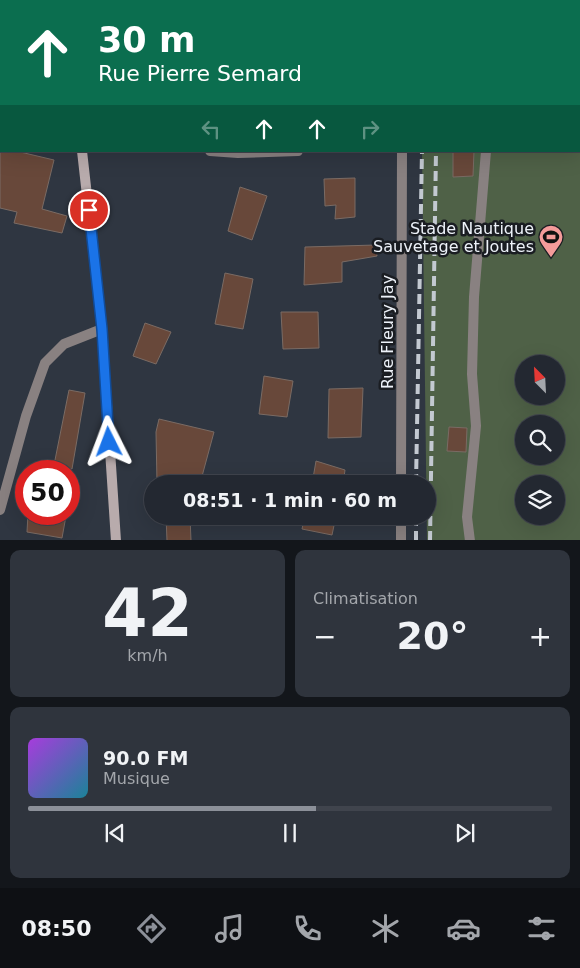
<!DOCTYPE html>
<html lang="fr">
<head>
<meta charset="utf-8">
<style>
	body { margin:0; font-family:"DejaVu Sans",sans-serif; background:#2f343d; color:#f1f3f6; height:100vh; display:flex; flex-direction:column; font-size:19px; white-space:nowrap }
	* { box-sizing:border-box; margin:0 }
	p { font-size:16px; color:#a3a6ab }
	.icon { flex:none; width:28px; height:28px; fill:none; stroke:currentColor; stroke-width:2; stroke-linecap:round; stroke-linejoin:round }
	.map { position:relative; height:540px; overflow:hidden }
	.details { display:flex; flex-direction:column; gap:10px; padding:10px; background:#13161b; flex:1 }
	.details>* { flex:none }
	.hud { position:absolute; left:0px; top:0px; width:580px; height:152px; box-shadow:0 5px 20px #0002,0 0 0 1px #40444d; background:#0b6e4f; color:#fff; overflow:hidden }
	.needle { width:32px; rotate:336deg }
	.fabs { position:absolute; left:515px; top:355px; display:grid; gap:10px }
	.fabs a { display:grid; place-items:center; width:50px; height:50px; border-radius:50%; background:#232831; box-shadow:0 5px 20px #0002,0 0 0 1px #40444d; font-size:25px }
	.speed { position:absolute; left:15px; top:460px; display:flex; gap:10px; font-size:25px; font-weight:700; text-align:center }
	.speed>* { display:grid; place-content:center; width:65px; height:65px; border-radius:50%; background:#232831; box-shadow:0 5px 20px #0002,0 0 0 1px #40444d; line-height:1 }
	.speed .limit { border:8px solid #d22; background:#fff; color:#111 }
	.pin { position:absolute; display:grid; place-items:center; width:42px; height:42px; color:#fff; margin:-21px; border:2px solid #fff; border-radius:50%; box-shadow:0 1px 5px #0007 }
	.me { position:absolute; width:55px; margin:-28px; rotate:357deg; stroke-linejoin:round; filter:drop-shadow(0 0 4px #0008) }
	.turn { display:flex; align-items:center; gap:18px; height:105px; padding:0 15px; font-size:22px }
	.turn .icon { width:65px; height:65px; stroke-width:2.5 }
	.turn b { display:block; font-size:35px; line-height:42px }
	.lanes { display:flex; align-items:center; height:48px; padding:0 15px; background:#0003; justify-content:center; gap:25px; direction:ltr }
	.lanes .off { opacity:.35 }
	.big { font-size:38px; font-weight:600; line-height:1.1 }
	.details .card { flex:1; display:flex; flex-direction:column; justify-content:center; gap:8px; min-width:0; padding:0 18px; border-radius:10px; background:#2f343d }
	.details .dial { align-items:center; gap:0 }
	.dial b { font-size:65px; line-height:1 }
	.song { display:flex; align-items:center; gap:15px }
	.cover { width:60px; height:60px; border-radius:8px; background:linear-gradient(135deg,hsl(280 70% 55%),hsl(190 70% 35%)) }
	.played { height:5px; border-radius:2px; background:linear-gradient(90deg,#8c9099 55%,#40444d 55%) }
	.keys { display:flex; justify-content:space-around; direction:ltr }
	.heat { display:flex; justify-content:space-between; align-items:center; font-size:28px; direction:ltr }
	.details .tiles { flex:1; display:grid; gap:10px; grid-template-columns:1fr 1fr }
	.card:last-child { grid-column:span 2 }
	.trip { position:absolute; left:144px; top:475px; width:292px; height:50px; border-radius:25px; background:#232831; box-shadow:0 5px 20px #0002,0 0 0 1px #40444d; font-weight:600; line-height:50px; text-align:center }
	.tabs { display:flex; height:80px; justify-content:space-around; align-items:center; background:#0e1014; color:#a3a6ab }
	.tabs .icon { width:35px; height:35px }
	.tabs .on { color:#8c9099 }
	.tabs b { font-size:22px; color:#f1f3f6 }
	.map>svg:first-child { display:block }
	.green { fill:#4f6147; fill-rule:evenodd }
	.building { fill:#68483a; stroke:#7a6b64 }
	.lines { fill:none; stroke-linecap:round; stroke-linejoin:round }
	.lane { stroke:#898181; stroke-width:10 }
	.street { stroke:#898181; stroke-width:10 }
	.secondary { stroke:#b8abac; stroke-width:10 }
	.rail { stroke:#c3c9d1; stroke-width:4; stroke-dasharray:10 5; stroke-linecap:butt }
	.route-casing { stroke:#114b97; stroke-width:12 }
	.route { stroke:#1a73e8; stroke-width:9 }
	.labels { text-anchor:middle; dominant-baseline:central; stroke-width:5; stroke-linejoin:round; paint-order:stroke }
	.poi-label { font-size:16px; fill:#edf2f9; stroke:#1a1d22; text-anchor:end }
	.street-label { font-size:16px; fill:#edf2f9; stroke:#1a1d22 }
</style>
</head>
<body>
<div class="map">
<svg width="580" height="541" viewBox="0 0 580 541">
	<rect width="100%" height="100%" fill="#2f3641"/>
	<path class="green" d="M420 0H580V540H427L422 151H579V1ZM524 364H556V396H524ZM524 424H556V456H524ZM524 484H556V516H524Z"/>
	<g class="building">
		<path d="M0 148 1 151H16L54 160 42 209 67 216 62 233 14 223 17 212 0 208Z"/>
		<path d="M453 151H474L473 176 453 177Z"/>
		<path d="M355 178V217L335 219 336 205 325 206 324 179Z"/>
		<path d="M240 187 267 196 252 240 228 231Z"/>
		<path d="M376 245 377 256 342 262V282L304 285 305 247Z"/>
		<path d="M225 273 253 279 243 329 215 324Z"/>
		<path d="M281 312H318L319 348 283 349Z"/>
		<path d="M145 323 171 332 156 364 133 356Z"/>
		<path d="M264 376 293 381 287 417 259 414Z"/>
		<path d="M363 388 361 437 328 438 329 389Z"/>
		<path d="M69 390 85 393 72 469 54 465Z"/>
		<path d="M159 419 214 432 201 480 157 483 156 432Z"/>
		<path d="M449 427 467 428 466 452 447 451Z"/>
		<path d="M316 461 345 470 343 484H312Z"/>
		<path d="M28 514 66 516 62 538 27 532Z"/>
		<path d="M166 516H190L191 541H167Z"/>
		<path d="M305 516H336L332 535 302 529Z"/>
	</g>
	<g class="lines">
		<g class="lane">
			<path d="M486 0V1"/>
			<path d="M470 541 467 517 476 426 472 374 474 297 486 151"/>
		</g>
		<g class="street">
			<path d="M409 1V0"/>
			<path d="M0 52H1"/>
			<path d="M210 151 238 153 298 151"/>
			<path d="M401 484 402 151"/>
			<path d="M0 510 26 416 45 363 64 344 102 329"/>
			<path d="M401 541V516"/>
		</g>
		<g class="secondary">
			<path d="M54 0V1"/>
			<path d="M82 151 102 329 116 541"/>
		</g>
		<g class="rail">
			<path d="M424 1V0"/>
			<path d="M436 1V0"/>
			<path d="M416 484 422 151"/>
			<path d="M416 541V516"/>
			<path d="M430 541 436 151"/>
		</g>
	</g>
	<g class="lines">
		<defs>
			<path id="route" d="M89 210 102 329 109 442"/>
		</defs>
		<use href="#route" class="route-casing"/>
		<use href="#route" class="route"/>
	</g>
	<defs>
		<symbol id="stadium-pin" viewBox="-11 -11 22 30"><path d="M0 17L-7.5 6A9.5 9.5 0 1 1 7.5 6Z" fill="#f59b9a" stroke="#1a1d22"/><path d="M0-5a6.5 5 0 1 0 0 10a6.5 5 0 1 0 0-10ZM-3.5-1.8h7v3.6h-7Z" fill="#111"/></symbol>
	</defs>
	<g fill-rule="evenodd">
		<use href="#stadium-pin" x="537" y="223" width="28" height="38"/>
	</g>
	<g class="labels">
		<g class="poi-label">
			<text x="534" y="228">Stade Nautique<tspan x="534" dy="18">Sauvetage et Joutes</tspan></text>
		</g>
		<g class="street-label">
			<text transform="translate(387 332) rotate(-90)">Rue Fleury Jay</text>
		</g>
	</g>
</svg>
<div class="fabs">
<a><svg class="needle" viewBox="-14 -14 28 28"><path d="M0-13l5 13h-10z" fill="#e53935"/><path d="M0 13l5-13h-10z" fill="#a3a6ab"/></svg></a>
<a><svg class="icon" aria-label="search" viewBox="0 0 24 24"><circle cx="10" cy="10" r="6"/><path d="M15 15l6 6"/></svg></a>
<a><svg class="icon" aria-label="layers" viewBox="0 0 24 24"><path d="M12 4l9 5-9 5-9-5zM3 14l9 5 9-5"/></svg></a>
</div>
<div class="speed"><div class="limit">50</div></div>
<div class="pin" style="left:89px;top:210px;background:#d93025"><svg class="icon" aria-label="arrive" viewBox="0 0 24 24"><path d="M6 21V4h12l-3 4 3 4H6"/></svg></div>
<svg class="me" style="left:109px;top:442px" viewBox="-20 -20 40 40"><path d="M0-17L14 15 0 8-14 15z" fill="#1a73e8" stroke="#fff" stroke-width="4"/></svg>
<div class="trip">08:51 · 1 min · 60 m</div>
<div class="hud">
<div class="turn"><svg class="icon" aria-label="ahead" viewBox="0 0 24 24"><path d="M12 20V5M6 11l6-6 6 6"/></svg><div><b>30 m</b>Rue Pierre Semard</div></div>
<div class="lanes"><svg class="icon off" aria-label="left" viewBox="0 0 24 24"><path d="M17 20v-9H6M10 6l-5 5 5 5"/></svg><svg class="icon" aria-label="ahead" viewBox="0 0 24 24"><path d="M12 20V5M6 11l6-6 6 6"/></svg><svg class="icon" aria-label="ahead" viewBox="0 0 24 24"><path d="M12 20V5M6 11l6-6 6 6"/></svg><svg class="icon off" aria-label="right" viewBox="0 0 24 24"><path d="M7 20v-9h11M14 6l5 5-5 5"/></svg></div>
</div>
</div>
<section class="details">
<div class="tiles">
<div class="card dial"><b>42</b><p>km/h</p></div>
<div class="card"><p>Climatisation</p>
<div class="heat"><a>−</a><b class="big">20°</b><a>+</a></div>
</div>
<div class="card">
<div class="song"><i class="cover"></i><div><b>90.0 FM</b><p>Musique</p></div></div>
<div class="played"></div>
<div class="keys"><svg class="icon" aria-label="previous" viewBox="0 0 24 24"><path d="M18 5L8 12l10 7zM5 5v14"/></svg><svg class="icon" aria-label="pause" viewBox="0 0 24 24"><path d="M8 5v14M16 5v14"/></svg><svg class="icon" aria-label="next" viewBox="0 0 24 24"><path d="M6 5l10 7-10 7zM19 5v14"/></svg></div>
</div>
</div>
</section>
<nav class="tabs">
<b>08:50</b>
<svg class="icon on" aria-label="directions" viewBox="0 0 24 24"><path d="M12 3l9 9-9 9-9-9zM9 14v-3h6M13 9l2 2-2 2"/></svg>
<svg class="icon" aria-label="music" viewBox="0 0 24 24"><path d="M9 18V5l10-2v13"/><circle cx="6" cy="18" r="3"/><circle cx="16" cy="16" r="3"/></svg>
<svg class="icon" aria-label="phone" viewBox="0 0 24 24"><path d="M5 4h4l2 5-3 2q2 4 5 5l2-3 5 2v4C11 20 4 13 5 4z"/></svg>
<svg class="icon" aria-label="climate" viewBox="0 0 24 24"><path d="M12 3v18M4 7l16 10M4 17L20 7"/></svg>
<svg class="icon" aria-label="car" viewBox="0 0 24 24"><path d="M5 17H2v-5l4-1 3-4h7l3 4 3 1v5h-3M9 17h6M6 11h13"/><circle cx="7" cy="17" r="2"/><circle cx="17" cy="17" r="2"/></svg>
<svg class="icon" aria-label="filters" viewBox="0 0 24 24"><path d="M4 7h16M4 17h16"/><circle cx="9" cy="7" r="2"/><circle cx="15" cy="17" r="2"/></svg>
</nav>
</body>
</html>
